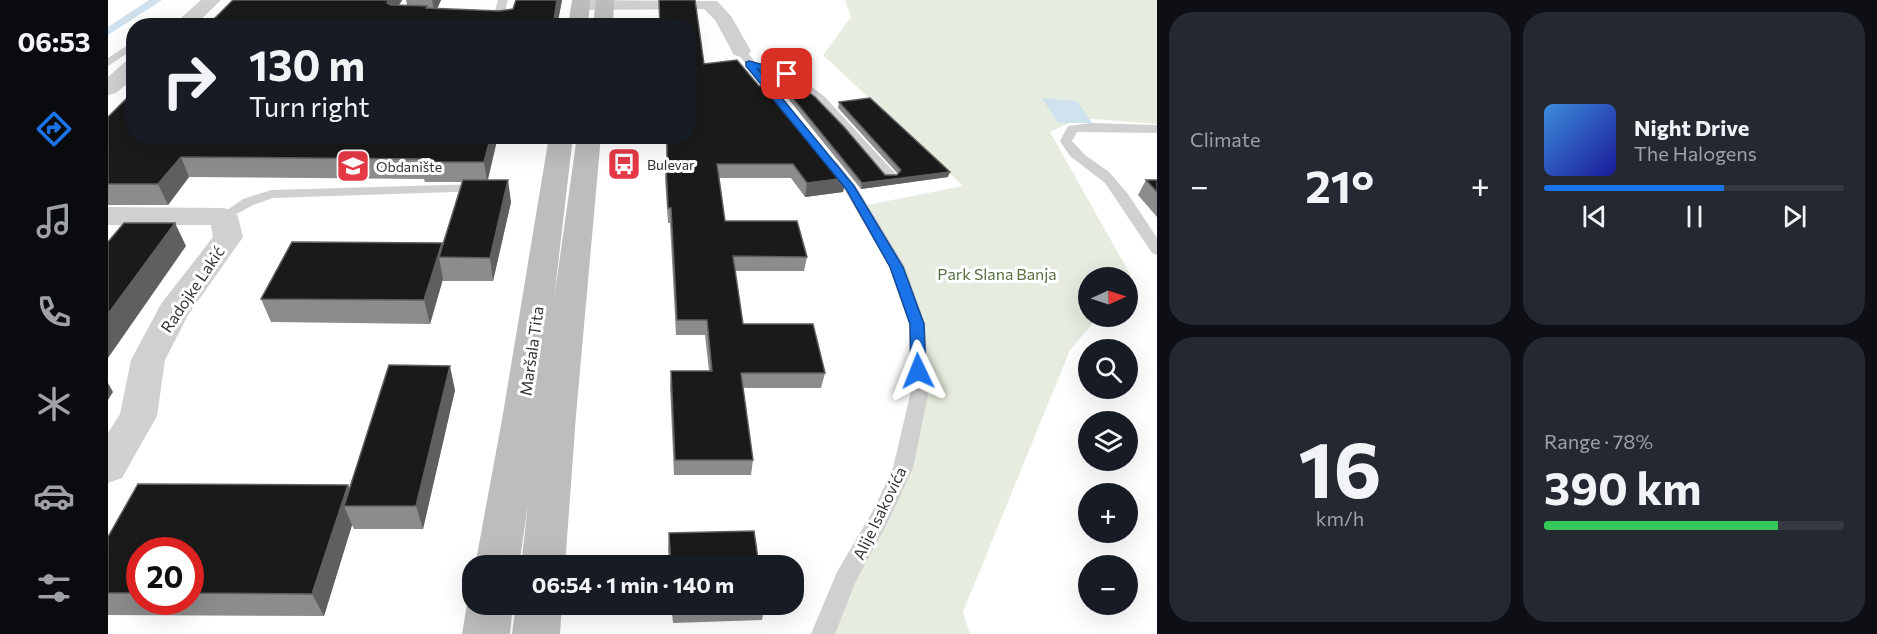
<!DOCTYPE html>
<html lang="en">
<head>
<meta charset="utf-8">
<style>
	body { margin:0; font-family:Commissioner,sans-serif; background:#242831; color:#f1f3f6; height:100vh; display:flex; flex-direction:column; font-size:22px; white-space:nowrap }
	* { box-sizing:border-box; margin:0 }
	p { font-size:20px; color:#9ea1a6 }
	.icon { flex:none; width:33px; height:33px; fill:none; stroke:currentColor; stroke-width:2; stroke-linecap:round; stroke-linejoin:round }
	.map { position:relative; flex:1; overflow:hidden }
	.drawer { display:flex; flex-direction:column; gap:12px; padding:12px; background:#0d0f14; width:720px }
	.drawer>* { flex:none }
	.guide { position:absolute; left:18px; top:18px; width:570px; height:126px; border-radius:24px; box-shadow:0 6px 24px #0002; background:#171b24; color:#f1f3f6; overflow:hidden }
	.needle { width:39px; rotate:87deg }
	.fabs { position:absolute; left:970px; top:267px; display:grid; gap:12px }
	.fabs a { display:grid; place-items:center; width:60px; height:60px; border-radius:50%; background:#171b24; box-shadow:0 6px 24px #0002; font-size:30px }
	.speed { position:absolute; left:18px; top:537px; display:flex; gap:12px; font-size:30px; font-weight:700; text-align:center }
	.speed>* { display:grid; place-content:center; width:78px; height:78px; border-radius:50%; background:#171b24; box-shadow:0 6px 24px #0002; line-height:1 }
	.speed .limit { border:9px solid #d22; background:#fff; color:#111 }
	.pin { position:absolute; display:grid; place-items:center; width:51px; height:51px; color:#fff; margin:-26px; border-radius:12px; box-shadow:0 3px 9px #0006 }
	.me { position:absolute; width:66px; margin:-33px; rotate:358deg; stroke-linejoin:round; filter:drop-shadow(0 0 4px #0008) }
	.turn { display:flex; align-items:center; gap:21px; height:126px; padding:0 24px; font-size:27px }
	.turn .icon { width:78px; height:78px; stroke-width:2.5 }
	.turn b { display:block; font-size:42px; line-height:51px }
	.big { font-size:45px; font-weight:700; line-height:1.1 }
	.drawer .tile { flex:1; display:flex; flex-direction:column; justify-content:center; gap:9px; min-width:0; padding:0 21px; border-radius:24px; background:#242831 }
	.drawer .dial { align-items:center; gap:0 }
	.dial b { font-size:78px; line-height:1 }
	.song { display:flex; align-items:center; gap:18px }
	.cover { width:72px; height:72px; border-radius:9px; background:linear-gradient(135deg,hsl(210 70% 55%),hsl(240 70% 35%)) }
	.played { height:6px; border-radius:3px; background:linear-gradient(90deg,#1a73e8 60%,#363941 60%) }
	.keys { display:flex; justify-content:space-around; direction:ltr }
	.heat { display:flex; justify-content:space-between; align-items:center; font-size:33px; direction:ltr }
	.charge { height:9px; border-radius:4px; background:linear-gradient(90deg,#34c759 78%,#363941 0) }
	.drawer .tiles { flex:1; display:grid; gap:12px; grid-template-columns:repeat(2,1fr) }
	.trip { position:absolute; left:354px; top:555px; width:342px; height:60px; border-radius:24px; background:#171b24; box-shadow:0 6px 24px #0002; font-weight:700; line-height:60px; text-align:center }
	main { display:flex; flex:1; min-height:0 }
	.tab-bar { display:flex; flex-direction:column; width:108px; justify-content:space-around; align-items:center; background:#090b0e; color:#9ea1a6 }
	.tab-bar .icon { width:42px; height:42px }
	.tab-bar .active { color:#1a73e8 }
	.tab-bar b { font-size:27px; color:#f1f3f6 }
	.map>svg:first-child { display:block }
	.green { fill:#e6ecdf }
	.water { fill:#cfe2ee }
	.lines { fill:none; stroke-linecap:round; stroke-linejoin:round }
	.service { fill:#d0d0d0; fill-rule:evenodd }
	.minor { fill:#d0d0d0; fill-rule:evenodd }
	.secondary { fill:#bdbdbd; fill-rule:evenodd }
	.wall { fill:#8c8c8c; fill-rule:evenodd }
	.shaded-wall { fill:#5f5f5f }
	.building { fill:#1a1a1a; stroke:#5f5f5f; stroke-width:1.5 }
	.route { fill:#1a73e8; stroke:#114b97; stroke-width:1.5 }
	.labels { text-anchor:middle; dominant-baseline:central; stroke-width:6; stroke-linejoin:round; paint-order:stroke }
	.far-poi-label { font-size:14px; fill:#333; stroke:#fff; text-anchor:start }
	.park-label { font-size:16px; fill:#56703f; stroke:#fff }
	.street-label { font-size:16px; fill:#333; stroke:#fff }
</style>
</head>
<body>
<main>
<nav class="tab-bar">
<b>06:53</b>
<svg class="icon active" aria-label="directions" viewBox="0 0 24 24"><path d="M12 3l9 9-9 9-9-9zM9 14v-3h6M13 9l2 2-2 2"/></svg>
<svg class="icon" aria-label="music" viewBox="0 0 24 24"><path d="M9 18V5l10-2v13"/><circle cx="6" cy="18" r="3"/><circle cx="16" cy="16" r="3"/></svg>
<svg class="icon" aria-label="phone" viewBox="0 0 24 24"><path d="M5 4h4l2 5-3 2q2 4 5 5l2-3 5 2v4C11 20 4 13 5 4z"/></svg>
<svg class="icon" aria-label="climate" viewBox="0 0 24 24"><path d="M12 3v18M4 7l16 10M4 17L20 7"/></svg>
<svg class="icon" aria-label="car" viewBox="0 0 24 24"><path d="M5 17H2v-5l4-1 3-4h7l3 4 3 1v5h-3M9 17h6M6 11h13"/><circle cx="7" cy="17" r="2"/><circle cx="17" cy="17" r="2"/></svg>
<svg class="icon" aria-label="filters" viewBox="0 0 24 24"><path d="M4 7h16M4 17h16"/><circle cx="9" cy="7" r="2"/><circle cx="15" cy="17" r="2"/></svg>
</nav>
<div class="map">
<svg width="1049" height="634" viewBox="0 0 1049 634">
	<rect width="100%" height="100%" fill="#fff"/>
	<path class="green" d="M737 0H1049V124L972 118 942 132 1023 276 1020 280V278H981V316L990 317 962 350 855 612 862 634H715L795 468 809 324 754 206 855 186 715 55 743 17Z"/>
	<g class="water">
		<path d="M41 0H54L0 35V27Z"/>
		<path d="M934 98 969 101 984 123H950Z"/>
	</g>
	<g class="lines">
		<g class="service">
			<path d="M390 0H400L393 26H383Z"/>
			<path d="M26 41V49L0 66V58Z"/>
			<path d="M633 48 637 49 647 62 683 72 716 96 787 173 789 176 787 179H777L708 100 675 76 654 71 679 103 673 106 669 105 628 51Z"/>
			<path d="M983 123 1049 125V133L969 132 964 141 977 155 1001 172 1020 194 1049 238V255L1044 253 997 183 962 156 952 141 960 126Z"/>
			<path d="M724 161 729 162 749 188 797 266 817 324 820 395 805 468 781 520 747 583 727 634H703L729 572 766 509 785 468 802 395 801 324 781 266 736 189 717 165Z"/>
			<path d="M372 184 379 188 377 191 165 198 145 205 116 221 109 217 135 199 163 190Z"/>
		</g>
		<g class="minor">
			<path d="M93 0H113L86 26H64Z"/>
			<path d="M467 0 609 1 623 16 643 51 640 55 633 57 626 55 607 20 596 9 473 10 466 8 464 4Z"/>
			<path d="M26 60V78L8 93 0 95V77L18 61Z"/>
			<path d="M0 207 116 208 126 211 130 217 135 237 80 315 57 360 49 416 14 478 0 483V433L12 414 23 360 53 304 105 237 103 225H0Z"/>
		</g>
		<g class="secondary">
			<path d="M464 0H482L480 26H460Z"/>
			<path d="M488 0H506L505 26H485Z"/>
			<path d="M441 136H465L446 299 469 136H493L468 415 457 566H413L420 504 411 566H367L395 414Z"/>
			<path d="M364 591V604H405L402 634H354L359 604Z"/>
			<path d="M408 604H454L452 634H404Z"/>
		</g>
	</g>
	<g class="wall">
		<path d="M125 0H294L291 5H299L298 0H333L329 9 391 11 405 9 408 0H454L449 26H99Z"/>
		<path d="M551 0H587L596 64 629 60 651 86 663 85 738 178 735 192 697 197 683 178H611L617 221H689L699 257 696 271H627L635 324H705L717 373 713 388H635L645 460 643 475H566L562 387 563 371H601L597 335H568L562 223H560L557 178 558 164H559L558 136H580V26H551Z"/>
		<path d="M679 91 777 175H789L790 174 730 108 731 102 840 177 753 189 678 96Z"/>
		<path d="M0 117 390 136 380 180 403 202 385 281H335V279L322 324 163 322 153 299 335 244 354 182H317L316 179 81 177 60 205H0Z"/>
		<path d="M1038 180H1049V217L1030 195Z"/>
		<path d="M347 390 315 529H246L244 525 216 616 0 615V537L240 485 241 489ZM32 550H82V602H32Z"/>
		<path d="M561 533 651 566H561L560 549Z"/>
		<path d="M563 604H657L654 620 565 623Z"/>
	</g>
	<g class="shaded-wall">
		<path d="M280 0H294L282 20 279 3Z"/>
		<path d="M324 0H333L327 13Z"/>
		<path d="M449 0H454L449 26H445Z"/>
		<path d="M383 136H390L379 182 376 162Z"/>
		<path d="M73 157 81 177 60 205 50 184Z"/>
		<path d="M842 172 840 177 753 189 754 183Z"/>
		<path d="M738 178 735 192 697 197 699 183Z"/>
		<path d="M400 180 403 202 385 281 382 258Z"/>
		<path d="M67 223 78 246 0 358V314Z"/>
		<path d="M334 243 331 257 335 279 322 324 316 300Z"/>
		<path d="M342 366 347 390 315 529 308 506Z"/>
		<path d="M0 383 5 392 0 400Z"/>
		<path d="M240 485 248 506H236L244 525 216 616 204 594Z"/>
	</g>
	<g class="building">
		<path d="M125 0H280L279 3 283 5 319 6 318 8 391 11 405 9 408 0H449L445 26H99Z"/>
		<path d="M551 0H587L596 64 629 60 651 86 663 85 738 178 699 183 685 164H609L617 221H689L699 257 625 256 635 324H705L717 373H633L645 460H567L563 371H604L599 320H569L563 208H560L558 164H559V136H580V26H552Z"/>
		<path d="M696 89 707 97 736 127 777 175H789L793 170 731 102 762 98 842 172 754 183 679 91Z"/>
		<path d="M26 91V136H383L376 162H313L314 159 73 157 50 184H0V117Z"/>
		<path d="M355 180H400L382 258 331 257Z"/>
		<path d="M1038 180H1049V192Z"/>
		<path d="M16 223H67L0 314V242Z"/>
		<path d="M184 242 334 243 316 300 153 299Z"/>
		<path d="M281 365 342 366 308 506H236Z"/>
		<path d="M30 484 240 485 204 594 82 593V550H32V593H0V537Z"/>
		<path d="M646 531 651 566H563L561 533Z"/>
		<path d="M566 604H657V605L566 607Z"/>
	</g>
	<path class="route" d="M641 61 683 72V76L679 77 650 69 746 186 795 267 816 324 818 371 815 375H805L803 371 802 324 782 267 738 189 638 66V62Z"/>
	<defs>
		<symbol id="bus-square" viewBox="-11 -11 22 22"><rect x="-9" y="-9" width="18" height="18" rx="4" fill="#e63946" stroke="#fff"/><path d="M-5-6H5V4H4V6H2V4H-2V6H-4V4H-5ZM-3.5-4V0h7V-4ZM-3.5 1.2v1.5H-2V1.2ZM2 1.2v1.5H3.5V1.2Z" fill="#fff"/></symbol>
		<symbol id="school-square" viewBox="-11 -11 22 22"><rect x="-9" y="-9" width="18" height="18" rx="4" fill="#e63946" stroke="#fff"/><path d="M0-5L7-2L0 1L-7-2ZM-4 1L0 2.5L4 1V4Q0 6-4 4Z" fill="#fff"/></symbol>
	</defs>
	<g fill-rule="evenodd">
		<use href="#bus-square" x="497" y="145" width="38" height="38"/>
		<use href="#school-square" x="226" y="147" width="38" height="38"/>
	</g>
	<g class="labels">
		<g class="far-poi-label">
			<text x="539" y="164">Bulevar</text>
			<text x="268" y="166">Obdanište</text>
		</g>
		<g class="park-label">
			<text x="889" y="273">Park Slana Banja</text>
		</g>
		<g class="street-label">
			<text transform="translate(84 289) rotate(-56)">Radojke Lakić</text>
			<text transform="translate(423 351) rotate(-82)">Maršala Tita</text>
			<text transform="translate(771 513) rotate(-64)">Alije Isakovića</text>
		</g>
	</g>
</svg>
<div class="fabs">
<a><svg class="needle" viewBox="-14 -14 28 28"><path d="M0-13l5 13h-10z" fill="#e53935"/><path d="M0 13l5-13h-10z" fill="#9ea1a6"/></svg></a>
<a><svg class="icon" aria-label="search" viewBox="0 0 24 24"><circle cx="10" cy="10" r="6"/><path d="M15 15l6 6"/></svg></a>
<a><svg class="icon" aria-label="layers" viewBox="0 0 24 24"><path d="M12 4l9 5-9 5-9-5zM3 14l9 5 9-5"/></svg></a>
<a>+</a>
<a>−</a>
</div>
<div class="speed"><div class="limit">20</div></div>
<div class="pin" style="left:679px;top:74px;background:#d93025"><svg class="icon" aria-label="arrive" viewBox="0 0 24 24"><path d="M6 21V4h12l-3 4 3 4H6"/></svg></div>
<svg class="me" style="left:810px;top:371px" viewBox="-20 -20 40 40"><path d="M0-17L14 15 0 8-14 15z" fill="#1a73e8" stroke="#fff" stroke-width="4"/></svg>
<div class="trip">06:54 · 1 min · 140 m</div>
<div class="guide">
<div class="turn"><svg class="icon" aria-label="right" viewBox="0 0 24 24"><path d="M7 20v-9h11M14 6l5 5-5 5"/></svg><div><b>130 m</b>Turn right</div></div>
</div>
</div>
<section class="drawer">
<div class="tiles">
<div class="tile"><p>Climate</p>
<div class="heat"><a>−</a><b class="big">21°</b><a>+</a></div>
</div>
<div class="tile">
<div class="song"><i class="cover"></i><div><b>Night Drive</b><p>The Halogens</p></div></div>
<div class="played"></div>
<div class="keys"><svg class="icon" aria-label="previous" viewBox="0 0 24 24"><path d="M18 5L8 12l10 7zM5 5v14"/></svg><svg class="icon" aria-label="pause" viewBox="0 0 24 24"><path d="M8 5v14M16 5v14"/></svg><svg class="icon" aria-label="next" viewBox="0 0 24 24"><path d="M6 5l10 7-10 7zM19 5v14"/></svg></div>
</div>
<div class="tile dial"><b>16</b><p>km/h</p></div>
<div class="tile"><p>Range · 78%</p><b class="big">390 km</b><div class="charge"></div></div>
</div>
</section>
</main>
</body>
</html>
